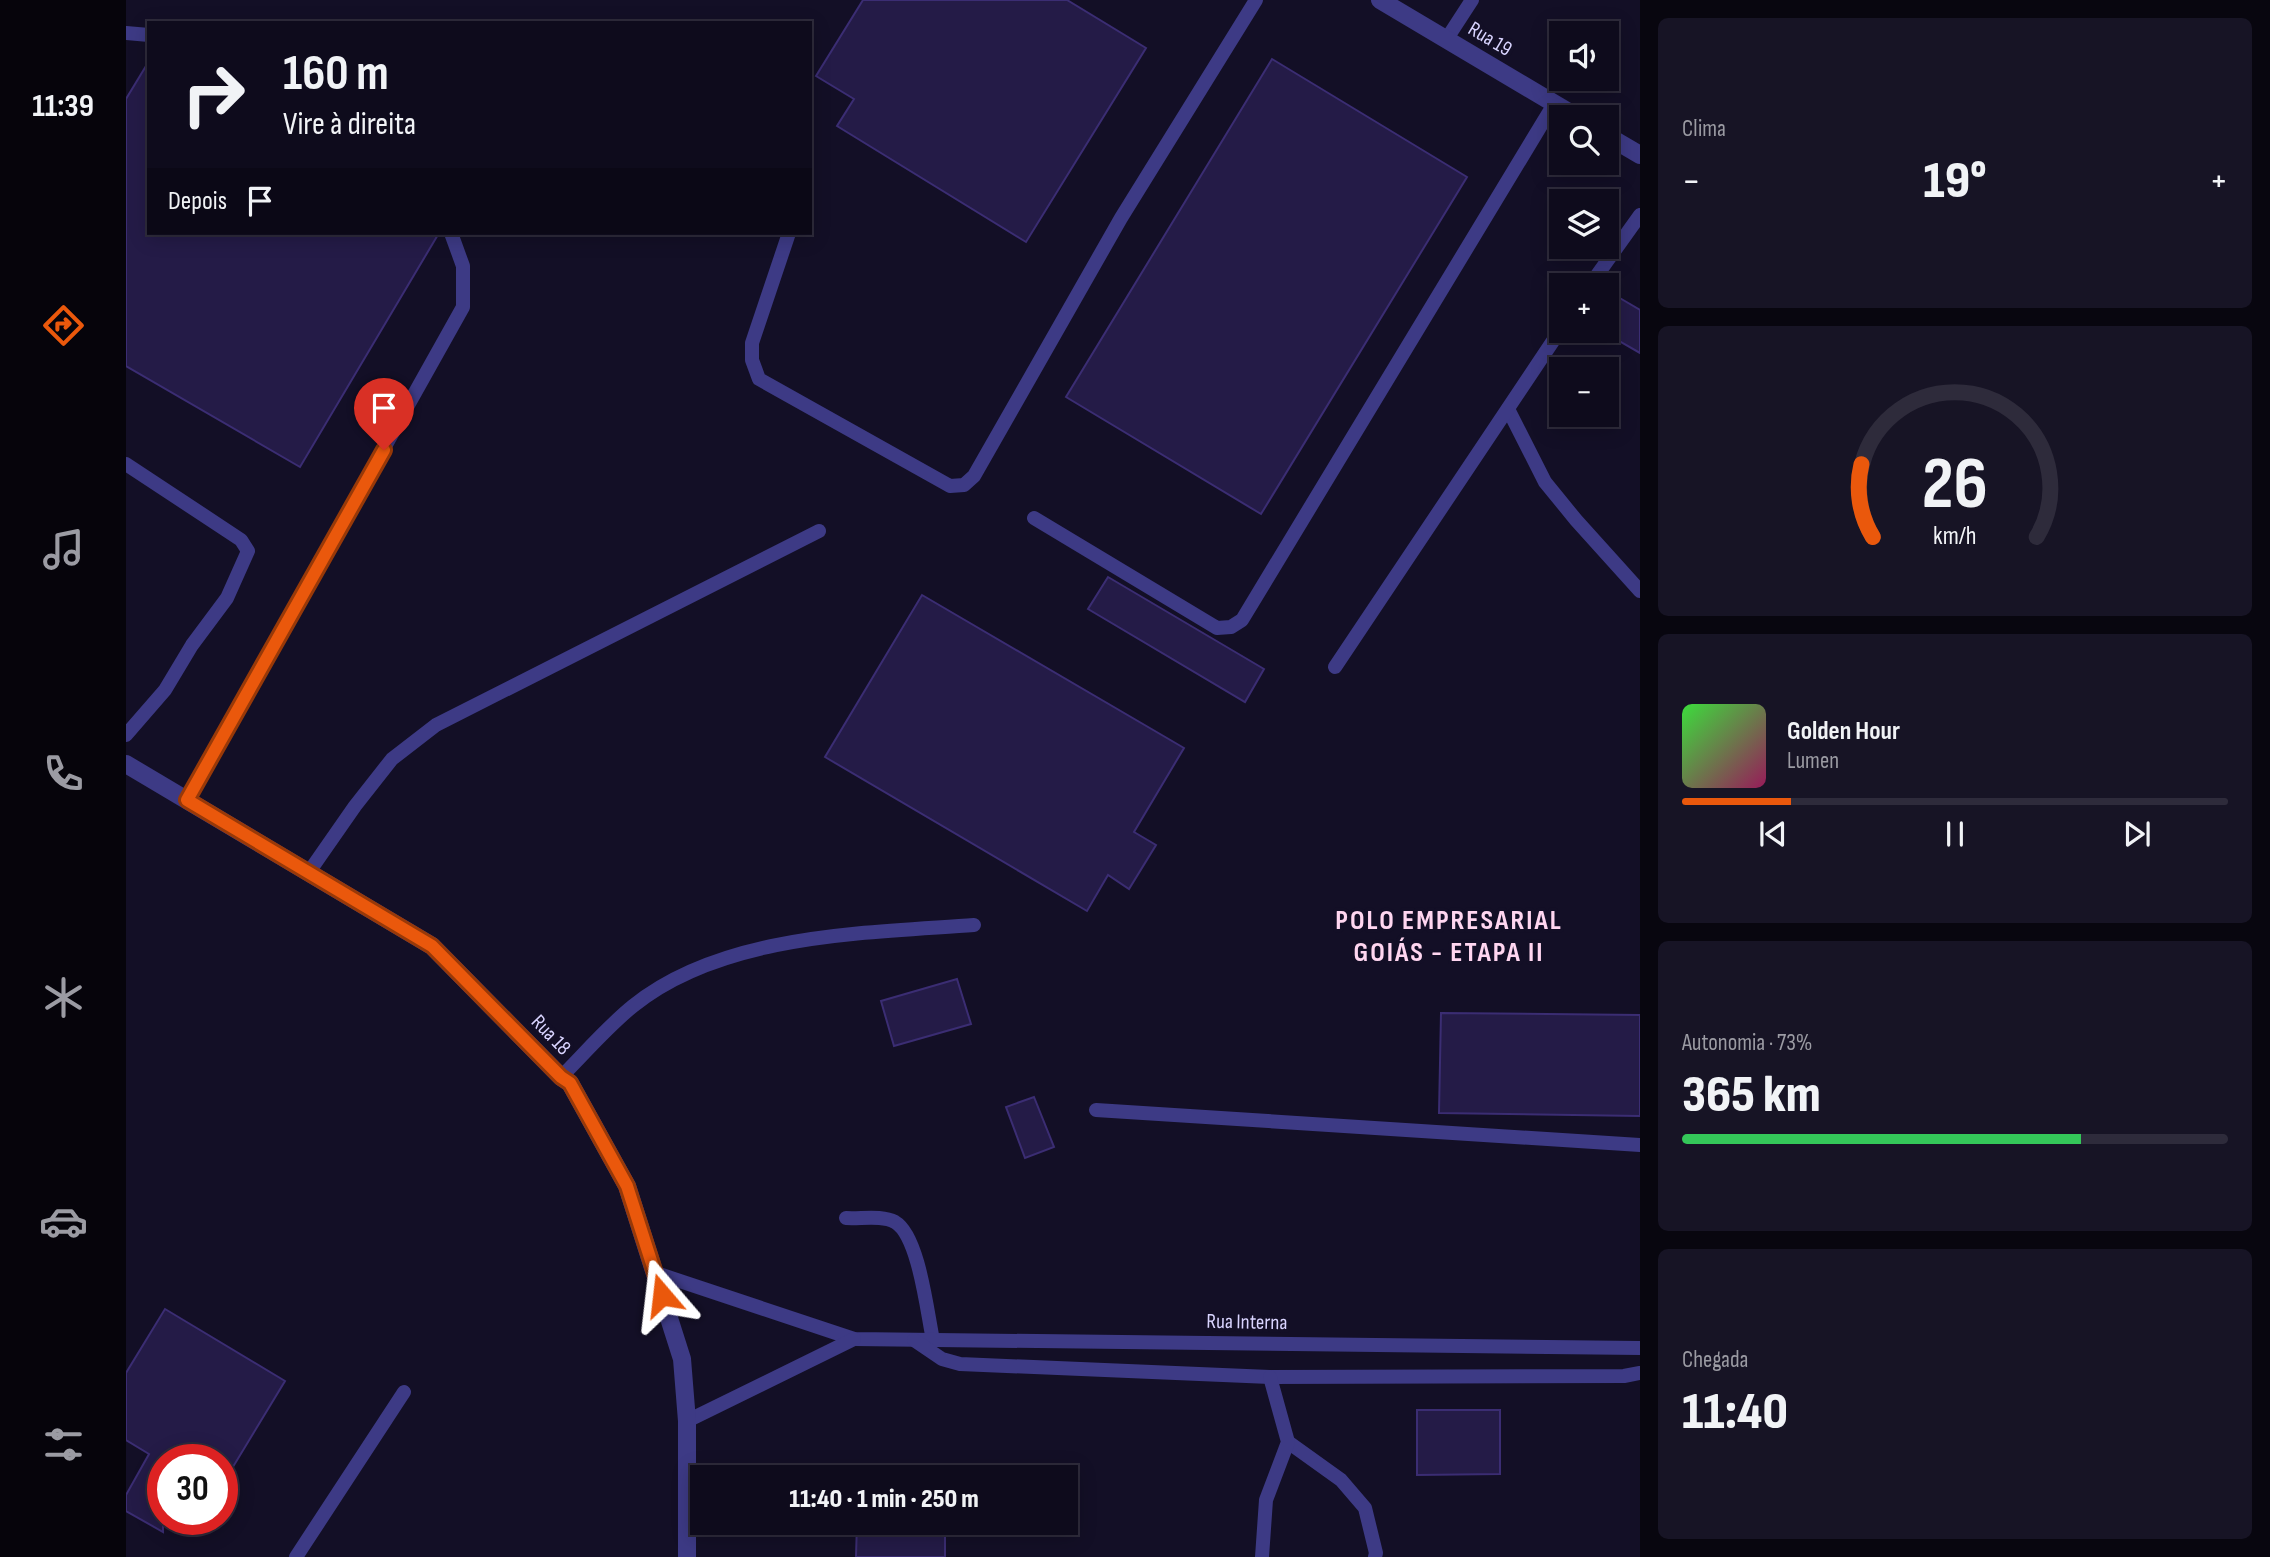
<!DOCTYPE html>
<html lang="pt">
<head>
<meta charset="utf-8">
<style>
	body { margin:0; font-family:"Sofia Sans Condensed",sans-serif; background:#171425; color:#f1f3f6; height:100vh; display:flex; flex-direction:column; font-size:26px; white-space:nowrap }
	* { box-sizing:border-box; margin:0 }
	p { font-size:23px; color:#9b9ba3 }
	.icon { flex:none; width:38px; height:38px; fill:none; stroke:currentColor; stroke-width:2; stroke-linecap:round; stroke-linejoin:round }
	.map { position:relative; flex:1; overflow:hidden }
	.drawer { display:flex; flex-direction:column; gap:18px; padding:18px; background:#08060f; width:630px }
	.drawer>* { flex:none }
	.top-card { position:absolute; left:21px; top:21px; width:665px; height:214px; border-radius:0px; box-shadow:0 4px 18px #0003,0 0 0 2px #2e2b3b; background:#0e0b1c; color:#f1f3f6; overflow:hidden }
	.fabs { position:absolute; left:1423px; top:21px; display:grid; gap:14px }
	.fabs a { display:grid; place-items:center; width:70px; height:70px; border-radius:0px; background:#0e0b1c; box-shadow:0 4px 18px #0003,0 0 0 2px #2e2b3b; font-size:35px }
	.speed { position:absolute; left:21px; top:1444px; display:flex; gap:14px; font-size:35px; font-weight:700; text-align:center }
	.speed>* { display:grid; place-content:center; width:91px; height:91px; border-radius:50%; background:#0e0b1c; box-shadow:0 4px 18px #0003,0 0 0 2px #2e2b3b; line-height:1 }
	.speed .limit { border:10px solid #d22; background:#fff; color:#111 }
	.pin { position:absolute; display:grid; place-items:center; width:60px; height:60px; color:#fff; margin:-72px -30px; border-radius:50% 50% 50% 0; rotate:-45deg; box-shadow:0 0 7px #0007 }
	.pin .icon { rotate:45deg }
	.me { position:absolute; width:77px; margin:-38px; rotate:343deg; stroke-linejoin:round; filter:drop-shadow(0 0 5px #0008) }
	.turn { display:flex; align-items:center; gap:24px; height:147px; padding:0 21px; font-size:32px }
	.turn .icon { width:91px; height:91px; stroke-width:2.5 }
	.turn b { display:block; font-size:49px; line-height:60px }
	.then { display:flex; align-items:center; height:66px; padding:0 21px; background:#0003; gap:14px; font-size:26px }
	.big { font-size:52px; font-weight:800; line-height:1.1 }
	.drawer .card { flex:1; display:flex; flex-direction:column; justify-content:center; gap:10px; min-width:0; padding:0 24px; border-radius:10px; background:#171425 }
	.drawer .dial { align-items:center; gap:0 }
	.dial svg { height:182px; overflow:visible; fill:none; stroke:#2e2b3b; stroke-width:7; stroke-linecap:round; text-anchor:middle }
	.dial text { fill:#f1f3f6; stroke:none }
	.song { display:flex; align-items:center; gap:21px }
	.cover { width:84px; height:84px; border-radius:10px; background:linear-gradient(135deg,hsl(120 70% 55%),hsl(330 70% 35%)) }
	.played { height:7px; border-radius:4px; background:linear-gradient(90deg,#ea580c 20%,#2e2b3b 20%) }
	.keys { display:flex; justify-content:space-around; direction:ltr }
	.heat { display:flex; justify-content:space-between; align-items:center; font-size:38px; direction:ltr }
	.charge { height:10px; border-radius:5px; background:linear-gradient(90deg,#34c759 73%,#2e2b3b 0) }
	.trip { position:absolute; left:564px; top:1465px; width:388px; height:70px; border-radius:0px; background:#0e0b1c; box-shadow:0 4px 18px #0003,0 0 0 2px #2e2b3b; font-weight:800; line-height:70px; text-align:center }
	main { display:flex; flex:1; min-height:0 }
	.tab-bar { display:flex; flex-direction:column; width:126px; justify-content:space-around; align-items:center; background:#06040b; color:#9b9ba3 }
	.tab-bar .icon { width:49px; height:49px }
	.tab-bar .selected { color:#ea580c }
	.tab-bar b { font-size:32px; color:#f1f3f6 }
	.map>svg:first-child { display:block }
	.building { fill:#241b47; stroke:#3b2d73; stroke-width:2 }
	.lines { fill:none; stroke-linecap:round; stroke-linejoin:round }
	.service { stroke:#3d3a85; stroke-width:14 }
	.minor { stroke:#3d3a85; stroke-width:18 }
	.route-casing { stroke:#983908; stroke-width:18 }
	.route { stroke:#ea580c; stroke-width:12 }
	.labels { text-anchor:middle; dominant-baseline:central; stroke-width:7; stroke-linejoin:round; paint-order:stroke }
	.street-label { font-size:21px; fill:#d9d4ff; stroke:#130f26 }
	.district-label { font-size:28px; font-weight:bold; letter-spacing:2px; fill:#ffd6f0; stroke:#130f26 }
</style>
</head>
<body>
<main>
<nav class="tab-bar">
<b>11:39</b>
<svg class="icon selected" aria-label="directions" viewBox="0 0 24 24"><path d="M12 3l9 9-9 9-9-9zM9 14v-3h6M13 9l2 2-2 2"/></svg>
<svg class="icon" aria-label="music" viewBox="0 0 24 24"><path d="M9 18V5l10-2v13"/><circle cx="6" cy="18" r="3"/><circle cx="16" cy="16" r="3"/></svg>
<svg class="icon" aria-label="phone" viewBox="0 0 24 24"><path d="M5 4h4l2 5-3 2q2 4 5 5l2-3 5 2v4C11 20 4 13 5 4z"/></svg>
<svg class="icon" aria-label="climate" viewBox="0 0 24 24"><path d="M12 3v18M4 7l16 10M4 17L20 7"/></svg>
<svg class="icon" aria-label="car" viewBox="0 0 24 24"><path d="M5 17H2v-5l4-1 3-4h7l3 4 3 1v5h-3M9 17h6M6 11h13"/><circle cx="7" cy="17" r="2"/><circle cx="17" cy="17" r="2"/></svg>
<svg class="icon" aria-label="filters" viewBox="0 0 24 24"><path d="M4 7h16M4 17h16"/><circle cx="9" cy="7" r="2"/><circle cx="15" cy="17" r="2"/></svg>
</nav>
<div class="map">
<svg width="1514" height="1557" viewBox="0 0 1514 1557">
	<rect width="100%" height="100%" fill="#130f26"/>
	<g class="building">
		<path d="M737 0H941L1020 48 900 242 711 126 728 99 690 76Z"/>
		<path d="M1146 59 1341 177 1135 514 940 397Z"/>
		<path d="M23 61V233H313L174 467 0 366V99Z"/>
		<path d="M1492 297 1514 310V353L1476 331H1480V317Z"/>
		<path d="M982 577 1138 669 1119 702 962 609Z"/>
		<path d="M796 595 1058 748 1008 832 1030 845 1003 889 982 875 961 911 699 757Z"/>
		<path d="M831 979 845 1024 768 1046 755 1001Z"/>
		<path d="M1315 1013 1514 1015V1116L1313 1113Z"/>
		<path d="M908 1097 928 1147 899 1158 880 1107Z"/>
		<path d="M39 1309 159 1381 96 1485V1460H37V1532L0 1511V1495L23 1454 0 1440V1373Z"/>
		<path d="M1291 1410H1374V1474L1291 1475Z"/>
		<path d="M731 1522H819V1557H730Z"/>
	</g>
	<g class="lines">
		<g class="service">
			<path d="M0 33 23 35"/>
			<path d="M1320 40 1346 0"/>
			<path d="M663 233 626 343V360L633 379 824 486 838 485 848 476 995 218 1130 0"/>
			<path d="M1464 285 1514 215"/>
			<path d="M1382 409 1419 482 1450 520 1514 591"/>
			<path d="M0 464 115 540 122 551 101 598 66 645 39 690 0 735"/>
			<path d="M908 518 1091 628 1105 627 1116 620 1428 104"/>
			<path d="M1209 667 1435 329"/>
			<path d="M61 800 337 307V266L325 233"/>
			<path d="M183 872 229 806 266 759 310 725 693 531"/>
			<path d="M435 1077C458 1054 481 1027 507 1006 596 934 738 933 848 925"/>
			<path d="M970 1110 1514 1145"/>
			<path d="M720 1218C735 1219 756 1215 769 1222 793 1236 801 1312 807 1340"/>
			<path d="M530 1273 728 1339 1514 1348"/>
			<path d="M788 1340 816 1359 834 1364 1144 1377 1498 1376 1514 1373"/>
			<path d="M561 1421 728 1339"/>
			<path d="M1162 1442 1215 1480 1239 1508 1250 1553 1249 1557"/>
			<path d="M170 1557 278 1392"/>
			<path d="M1136 1557 1140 1500 1162 1442 1144 1377"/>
		</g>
		<g class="minor">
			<path d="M1254 0 1451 117"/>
			<path d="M1480 135 1514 155"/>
			<path d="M0 764 306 946 435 1077 444 1083 501 1186 556 1359 561 1421V1557"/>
		</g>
	</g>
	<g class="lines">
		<defs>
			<path id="route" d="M258 450 61 800 306 946 435 1077 444 1083 501 1186 536 1295"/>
		</defs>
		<use href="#route" class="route-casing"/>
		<use href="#route" class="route"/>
	</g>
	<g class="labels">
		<g class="street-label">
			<text transform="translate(1364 39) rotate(31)">Rua 19</text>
			<text transform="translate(425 1035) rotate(46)">Rua 18</text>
			<text transform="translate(1121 1322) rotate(1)">Rua Interna</text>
		</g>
		<g class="district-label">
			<text x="1323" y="920">POLO EMPRESARIAL<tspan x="1323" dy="32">GOIÁS - ETAPA II</tspan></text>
		</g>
	</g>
</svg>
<div class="fabs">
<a><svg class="icon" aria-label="sound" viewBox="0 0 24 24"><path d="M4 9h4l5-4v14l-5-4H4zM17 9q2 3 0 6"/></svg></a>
<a><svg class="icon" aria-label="search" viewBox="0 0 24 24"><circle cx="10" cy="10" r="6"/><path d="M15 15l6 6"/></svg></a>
<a><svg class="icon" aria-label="layers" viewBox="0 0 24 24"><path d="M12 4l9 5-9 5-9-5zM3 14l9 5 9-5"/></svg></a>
<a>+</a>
<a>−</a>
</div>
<div class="speed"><div class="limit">30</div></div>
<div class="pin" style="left:258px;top:450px;background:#d93025"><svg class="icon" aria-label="arrive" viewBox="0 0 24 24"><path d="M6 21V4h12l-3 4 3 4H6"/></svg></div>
<svg class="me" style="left:536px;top:1295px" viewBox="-20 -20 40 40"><path d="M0-17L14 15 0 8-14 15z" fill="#ea580c" stroke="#fff" stroke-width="4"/></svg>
<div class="trip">11:40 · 1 min · 250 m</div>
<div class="top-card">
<div class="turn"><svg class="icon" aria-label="right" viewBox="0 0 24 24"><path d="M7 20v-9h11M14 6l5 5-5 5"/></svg><div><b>160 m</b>Vire à direita</div></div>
<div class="then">Depois<svg class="icon" aria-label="arrive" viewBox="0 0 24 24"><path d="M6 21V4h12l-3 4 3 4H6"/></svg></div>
</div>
</div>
<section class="drawer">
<div class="card"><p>Clima</p>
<div class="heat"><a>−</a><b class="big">19°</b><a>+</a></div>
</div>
<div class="card dial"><svg viewBox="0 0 100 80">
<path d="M14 69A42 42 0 1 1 86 69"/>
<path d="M14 69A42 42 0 0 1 9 37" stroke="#ea580c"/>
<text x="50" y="56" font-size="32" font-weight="700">26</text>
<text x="50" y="72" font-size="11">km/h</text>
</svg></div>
<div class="card">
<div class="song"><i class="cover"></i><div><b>Golden Hour</b><p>Lumen</p></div></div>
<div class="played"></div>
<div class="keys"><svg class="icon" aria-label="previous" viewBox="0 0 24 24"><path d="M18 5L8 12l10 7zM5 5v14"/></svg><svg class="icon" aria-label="pause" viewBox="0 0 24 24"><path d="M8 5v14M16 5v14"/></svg><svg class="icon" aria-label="next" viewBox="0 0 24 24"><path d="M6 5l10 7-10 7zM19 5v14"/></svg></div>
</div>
<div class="card"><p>Autonomia · 73%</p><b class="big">365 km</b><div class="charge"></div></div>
<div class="card"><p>Chegada</p><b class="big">11:40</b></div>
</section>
</main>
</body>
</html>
